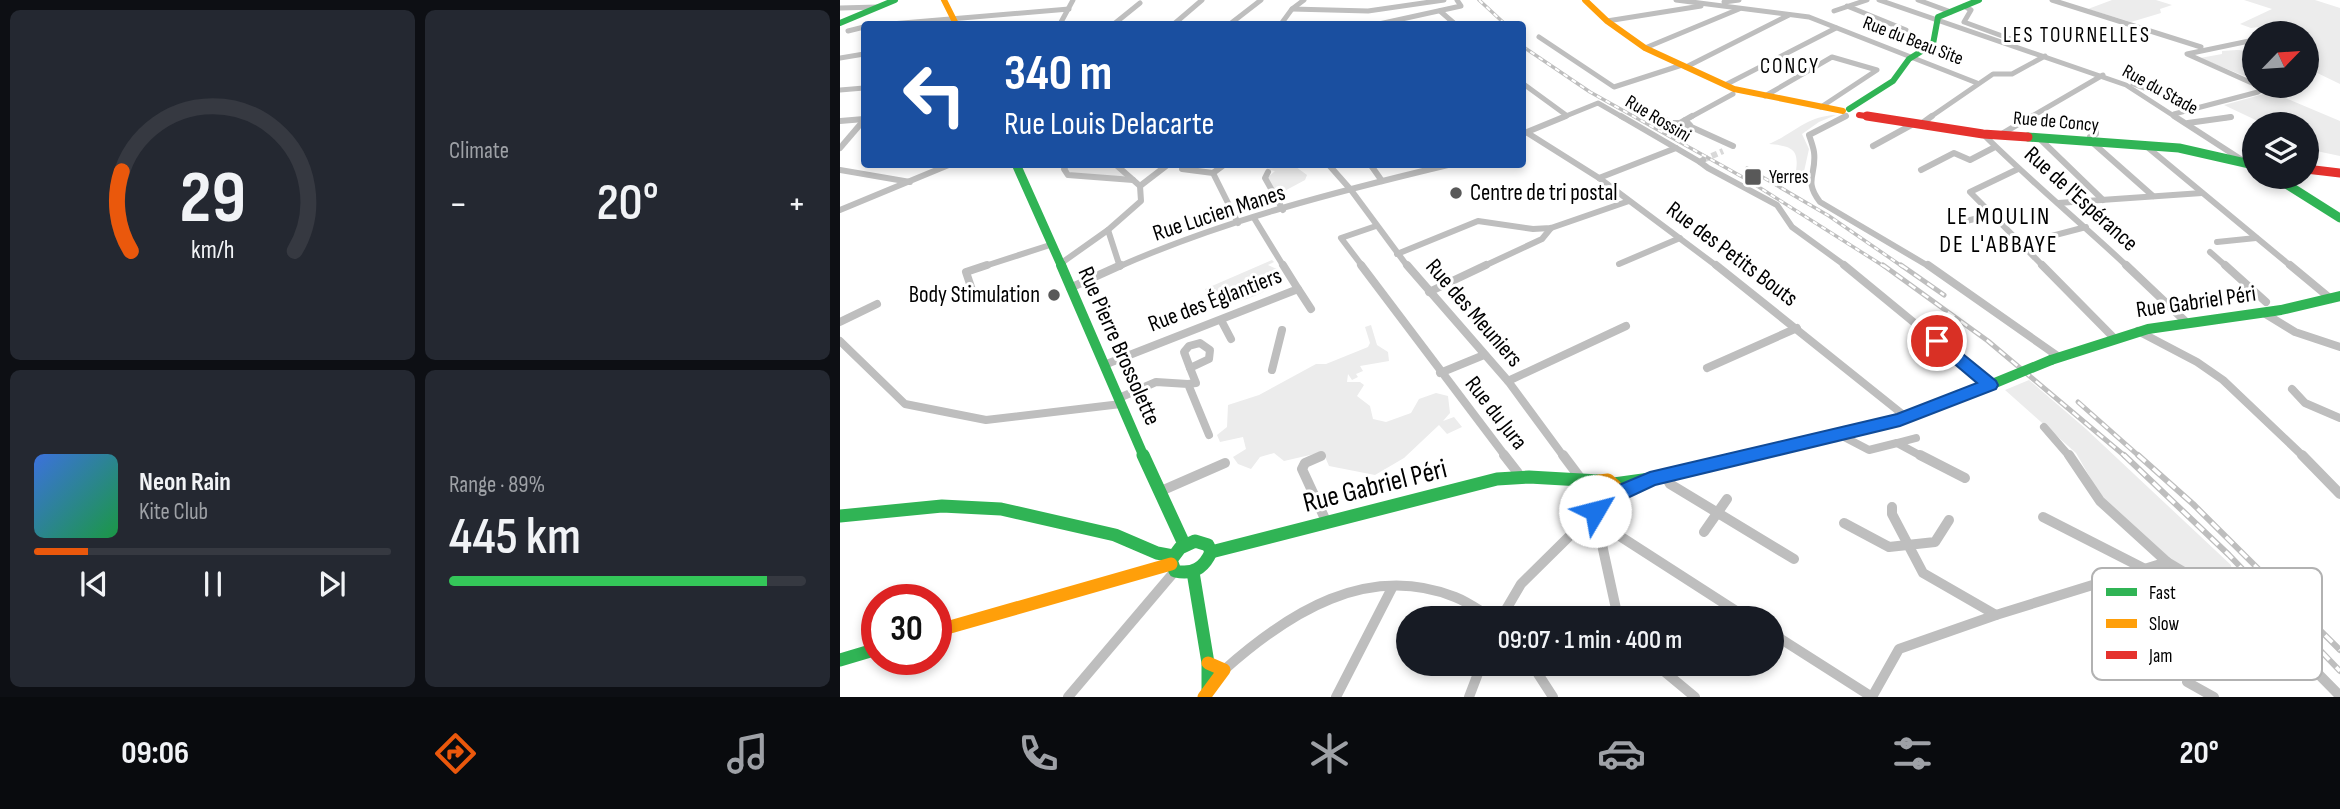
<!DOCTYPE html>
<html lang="en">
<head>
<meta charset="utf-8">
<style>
	body { margin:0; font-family:"Sofia Sans Condensed",sans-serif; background:#242831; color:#f1f3f6; height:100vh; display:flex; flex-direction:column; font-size:26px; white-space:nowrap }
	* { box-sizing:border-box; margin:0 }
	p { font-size:23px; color:#9ea1a6 }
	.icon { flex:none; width:38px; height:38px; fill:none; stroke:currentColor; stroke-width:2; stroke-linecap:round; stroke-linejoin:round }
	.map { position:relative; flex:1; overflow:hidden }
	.drawer { display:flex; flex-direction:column; gap:10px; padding:10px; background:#0d0f14; width:840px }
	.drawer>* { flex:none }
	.banner { position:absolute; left:21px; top:21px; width:665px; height:147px; border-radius:7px; box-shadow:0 4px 10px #0003; background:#1a4fa0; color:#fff; overflow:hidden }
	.needle { width:46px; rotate:65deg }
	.tools { position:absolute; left:1402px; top:21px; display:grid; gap:14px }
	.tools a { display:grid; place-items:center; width:77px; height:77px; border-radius:50%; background:#171b24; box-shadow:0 4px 10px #0003; font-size:35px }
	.speed { position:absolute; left:21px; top:584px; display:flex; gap:14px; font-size:35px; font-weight:700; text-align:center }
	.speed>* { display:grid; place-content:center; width:91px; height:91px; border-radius:50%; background:#171b24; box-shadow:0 4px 10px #0003; line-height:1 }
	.speed .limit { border:10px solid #d22; background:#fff; color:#111 }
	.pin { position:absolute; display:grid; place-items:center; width:60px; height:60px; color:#fff; margin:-30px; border:4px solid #fff; border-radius:50%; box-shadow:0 2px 7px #0007 }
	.me { position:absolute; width:77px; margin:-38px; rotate:53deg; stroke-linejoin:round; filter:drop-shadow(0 0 5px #0008) }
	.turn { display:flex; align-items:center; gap:24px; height:147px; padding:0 28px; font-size:32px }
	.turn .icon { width:91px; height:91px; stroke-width:2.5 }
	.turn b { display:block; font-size:49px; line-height:60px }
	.big { font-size:52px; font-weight:600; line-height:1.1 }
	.drawer .widget { flex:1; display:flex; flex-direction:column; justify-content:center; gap:10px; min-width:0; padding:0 24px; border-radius:10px; background:#242831 }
	.drawer .dial { align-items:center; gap:0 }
	.dial svg { height:182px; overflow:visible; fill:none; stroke:#363941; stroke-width:7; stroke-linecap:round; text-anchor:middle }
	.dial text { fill:#f1f3f6; stroke:none }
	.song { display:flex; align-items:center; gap:21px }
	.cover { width:84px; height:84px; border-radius:10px; background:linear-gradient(135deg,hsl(220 70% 55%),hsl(140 70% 35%)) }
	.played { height:7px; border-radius:4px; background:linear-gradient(90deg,#ea580c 15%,#363941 15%) }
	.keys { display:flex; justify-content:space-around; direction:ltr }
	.heat { display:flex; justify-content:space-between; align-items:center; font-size:38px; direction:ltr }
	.charge { height:10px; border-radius:5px; background:linear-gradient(90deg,#34c759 89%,#363941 0) }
	.drawer .tiles { flex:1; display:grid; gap:10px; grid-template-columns:repeat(2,1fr) }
	.trip { position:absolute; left:556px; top:606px; width:388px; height:70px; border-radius:35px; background:#171b24; box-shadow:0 4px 10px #0003; font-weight:600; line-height:70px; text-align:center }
	.menu { display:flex; height:112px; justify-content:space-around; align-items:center; background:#090b0e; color:#9ea1a6 }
	.menu .icon { width:49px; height:49px }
	.menu .selected { color:#ea580c }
	.menu b { font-size:32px; color:#f1f3f6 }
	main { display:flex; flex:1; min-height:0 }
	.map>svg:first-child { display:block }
	.green { fill:#ececec }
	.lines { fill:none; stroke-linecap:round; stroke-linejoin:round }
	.street-tunnel { stroke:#d9d9d9; stroke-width:6; stroke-dasharray:6 3.5; stroke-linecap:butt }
	.street-far3 { stroke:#bebebe; stroke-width:5 }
	.street-far2 { stroke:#bebebe; stroke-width:6 }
	.street-far1 { stroke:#bebebe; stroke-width:8 }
	.street { stroke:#bebebe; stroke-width:10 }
	.fast-far3 { stroke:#30b455; stroke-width:6 }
	.fast-far2 { stroke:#30b455; stroke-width:9 }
	.fast-far1 { stroke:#30b455; stroke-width:10 }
	.fast { stroke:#30b455; stroke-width:13 }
	.slow-far1 { stroke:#ff9f0a; stroke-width:6 }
	.slow { stroke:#ff9f0a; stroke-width:13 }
	.jam-far1 { stroke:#e5322d; stroke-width:6 }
	.jam { stroke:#e5322d; stroke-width:9 }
	.rail-far2-casing { stroke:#bebebe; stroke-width:3.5 }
	.rail-far1-casing { stroke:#bebebe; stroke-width:5 }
	.rail-casing { stroke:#bebebe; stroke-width:6 }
	.rail-far2 { stroke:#fff; stroke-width:2; stroke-dasharray:5; stroke-linecap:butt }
	.rail-far1 { stroke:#fff; stroke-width:2.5; stroke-dasharray:8; stroke-linecap:butt }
	.rail { stroke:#fff; stroke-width:3.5; stroke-dasharray:10; stroke-linecap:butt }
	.fast-bridge { stroke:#30b455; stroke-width:10 }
	.route { fill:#1a73e8; stroke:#114b97; stroke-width:2 }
	.poi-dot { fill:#595959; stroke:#fff; stroke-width:2.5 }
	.labels { text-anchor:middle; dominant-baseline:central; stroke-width:6; stroke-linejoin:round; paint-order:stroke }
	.far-street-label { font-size:19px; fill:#000; stroke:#fff }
	.far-poi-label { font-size:19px; fill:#000; stroke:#fff; text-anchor:start }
	.far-neighbourhood-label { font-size:21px; letter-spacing:2px; fill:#000; stroke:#fff }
	.poi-label { font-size:23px; fill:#000; stroke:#fff; text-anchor:start }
	.street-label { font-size:23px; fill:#000; stroke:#fff }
	.neighbourhood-label { font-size:24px; letter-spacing:2px; fill:#000; stroke:#fff }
	.near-street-label { font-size:28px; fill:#000; stroke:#fff }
	.key { fill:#fff; stroke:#b2b2b2; stroke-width:2 }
	.key-label { font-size:19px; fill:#000 }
</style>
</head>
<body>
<main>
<section class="drawer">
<div class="tiles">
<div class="widget dial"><svg viewBox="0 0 100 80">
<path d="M14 69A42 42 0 1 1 86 69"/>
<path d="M14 69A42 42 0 0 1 10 34" stroke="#ea580c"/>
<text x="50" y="56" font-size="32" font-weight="700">29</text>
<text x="50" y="72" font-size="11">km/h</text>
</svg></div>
<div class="widget"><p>Climate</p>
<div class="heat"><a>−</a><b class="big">20°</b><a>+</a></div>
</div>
<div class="widget">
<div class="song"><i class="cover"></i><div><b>Neon Rain</b><p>Kite Club</p></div></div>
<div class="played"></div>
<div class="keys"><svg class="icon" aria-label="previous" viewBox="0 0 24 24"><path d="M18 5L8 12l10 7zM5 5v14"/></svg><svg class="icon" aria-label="pause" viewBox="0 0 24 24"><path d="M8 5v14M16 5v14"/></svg><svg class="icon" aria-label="next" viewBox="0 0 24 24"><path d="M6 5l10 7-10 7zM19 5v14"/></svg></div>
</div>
<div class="widget"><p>Range · 89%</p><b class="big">445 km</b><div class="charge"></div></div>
</div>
</section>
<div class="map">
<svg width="1500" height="697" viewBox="0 0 1500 697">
	<rect width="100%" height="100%" fill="#fff"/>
	<g class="green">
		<path d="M1272 0H1316L1332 5 1320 9 1321 13 1291 22 1248 9Z"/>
		<path d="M1404 0H1475L1500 8V84L1467 68V54L1473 53 1467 49 1466 33 1442 24 1411 28 1400 24 1432 9Z"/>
		<path d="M1397 50 1414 51V80L1360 58 1382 54V51Z"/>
		<path d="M1431 92 1500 121V156L1467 149 1466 124H1424L1384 105Z"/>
		<path d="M996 115 979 122 962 134 969 149 963 176 955 178C959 153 958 146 929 144 955 133 966 116 996 115Z"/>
		<path d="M229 165H271L288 176C271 176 240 182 226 169Z"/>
		<path d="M458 165 456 167 467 175 465 180 437 195 427 178 435 171 426 169Z"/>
		<path d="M432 260 434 262 428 265 439 270 441 275C433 293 390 310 373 298V289L367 292 365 289Z"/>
		<path d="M531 325 537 345 548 352 549 361 520 366 523 371 516 374 518 377 512 380 508 374 507 382H520L524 385 517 396 530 406 533 419 546 422 571 413 579 399 596 393 608 396 610 413 603 421 614 417 622 427 607 434 599 425 564 458 535 475 489 466 483 452 444 461 434 453 420 457 411 469 398 464 393 457 406 449 403 437 380 442 377 435 387 427 388 405 419 395 476 364H486L528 347 530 343 525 327Z"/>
		<path d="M1189 380 1246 429 1391 565 1395 589 1380 591 1348 574 1278 513 1259 493 1236 453 1165 390Z"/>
	</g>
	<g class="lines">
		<path class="street-tunnel" d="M863 160 883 151"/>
		<g class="street-far3">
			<path d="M836 0 969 17 1137 83"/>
			<path d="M1039 0 1286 85 1337 118"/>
			<path d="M1078 0 1111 12"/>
			<path d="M1212 0 1361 47"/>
			<path d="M884 2 899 0"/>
			<path d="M1007 6 1066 30"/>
			<path d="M1124 6 1131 10 1124 22 1176 41"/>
			<path d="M0 8 38 7"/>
			<path d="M452 9 528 11 604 0"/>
			<path d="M600 11 615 24"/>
			<path d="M994 11 1027 0"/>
			<path d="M767 21 861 6"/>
			<path d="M51 24 229 9"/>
			<path d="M220 24 233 0"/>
			<path d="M274 24 300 3"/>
			<path d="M334 24 362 0"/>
			<path d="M390 24 421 0"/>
			<path d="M441 24 452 9 464 0"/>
			<path d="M539 24 621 6 617 0"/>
			<path d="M8 31 24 27"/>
			<path d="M699 37 774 87 842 65"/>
			<path d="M1414 40 1347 54 1414 84"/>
			<path d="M805 48 899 9"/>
			<path d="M0 58 24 54"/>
			<path d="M846 67 949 15"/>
			<path d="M682 83 726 115"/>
			<path d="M887 84 996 28"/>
			<path d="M1293 84 1326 96"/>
			<path d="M0 90 24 88"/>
			<path d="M925 96 992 57 1037 70 981 107"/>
			<path d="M797 106 821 118"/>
			<path d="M1334 114 1418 92 1422 89 1418 86"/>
			<path d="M721 118 758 103 784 118"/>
			<path d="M849 118 893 94"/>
			<path d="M1002 118 1006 116"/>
			<path d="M1089 118 1153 74H1172L1205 56"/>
			<path d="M1189 118 1263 75"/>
			<path d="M1384 118 1391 117"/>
		</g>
		<g class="street-far2">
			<path d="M781 116 860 162"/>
			<path d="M817 116 831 123H838"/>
			<path d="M1006 116 969 135C971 141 973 146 974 152 977 175 963 180 980 202L1090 267"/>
			<path d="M1334 116 1402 160"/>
			<path d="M845 120 850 125 838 124Z"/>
			<path d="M845 120 852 116"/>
			<path d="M0 121 24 119"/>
			<path d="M1348 123 1391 117"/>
			<path d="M1081 124 1092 116"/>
			<path d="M849 126 893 146"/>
			<path d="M1256 129V134L1250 137 1253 143 1313 196"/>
			<path d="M686 132 759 178 878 267"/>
			<path d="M682 134 726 116"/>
			<path d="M1143 134C1189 180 1240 222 1288 267"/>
			<path d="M1160 135 1192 116"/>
			<path d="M1200 139 1263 200"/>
			<path d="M1033 146 1075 123"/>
			<path d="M1306 146 1452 267"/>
			<path d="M0 148 24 120"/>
			<path d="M863 160 860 162 868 168 937 205 952 227 1007 267"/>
			<path d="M227 164 224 169 228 175 293 180"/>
			<path d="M385 164 373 173 398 223"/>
			<path d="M488 164 511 190 568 267"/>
			<path d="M530 164 542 181"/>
			<path d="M342 169 373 173"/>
			<path d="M1178 169 1130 192 1204 267"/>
			<path d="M0 170 70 182"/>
			<path d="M1081 170 1114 153 1130 160 1155 147"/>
			<path d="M428 172 425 178 443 210"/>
			<path d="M759 178 836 148"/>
			<path d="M300 186 326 166 320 164"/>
			<path d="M1218 203 1362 193"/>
			<path d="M0 210 111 164"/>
			<path d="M414 218 444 267"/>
			<path d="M1126 221 1151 215"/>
			<path d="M268 230 280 267"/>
			<path d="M1377 242 1416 238"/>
			<path d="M1181 244 1246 227"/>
			<path d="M1370 252 1387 267"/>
			<path d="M557 254 638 221 693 229 711 228 789 201"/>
			<path d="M220 264 268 230 301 201 300 186 275 164"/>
			<path d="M779 264 840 238"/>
			<path d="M142 267 210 245"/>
			<path d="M278 267C384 220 499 191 612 164"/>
			<path d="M523 267 501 238 536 226"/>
			<path d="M642 267 702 239 711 228"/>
		</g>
		<g class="street-far1">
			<path d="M521 265 666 457"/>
			<path d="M567 265 668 381 724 457"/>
			<path d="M876 265 1066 417"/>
			<path d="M1004 265 1150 385"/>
			<path d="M1088 265 1219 357"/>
			<path d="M1202 265 1273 337"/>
			<path d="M1286 265 1345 321"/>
			<path d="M1385 265 1426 302"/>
			<path d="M1450 265 1491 299"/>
			<path d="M230 288 281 265"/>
			<path d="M458 289 471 309"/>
			<path d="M132 290 126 272 147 265"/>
			<path d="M589 292 646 265"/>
			<path d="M1424 313 1455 332 1500 347"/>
			<path d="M381 320 391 339"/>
			<path d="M0 322 37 304"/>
			<path d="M1298 331 1357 362 1383 380 1464 457"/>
			<path d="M0 341 65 404 146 420 281 404"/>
			<path d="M360 343 370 350 369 359 350 368 344 352 349 346Z"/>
			<path d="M264 365 458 289 443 265"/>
			<path d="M867 368 957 328"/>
			<path d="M432 370 442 330"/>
			<path d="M600 373 644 355"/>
			<path d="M668 381 786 326"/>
			<path d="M348 384 356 383 350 368"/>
			<path d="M1452 389 1465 403 1500 418"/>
			<path d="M279 398 316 382 348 384 369 435"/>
			<path d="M1204 427 1230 457"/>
			<path d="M1002 432 1006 438 1029 450 1057 443 1083 457"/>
			<path d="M1057 443 1076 438"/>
		</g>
		<g class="street">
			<path d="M664 455 678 473V477"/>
			<path d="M723 455 741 479"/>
			<path d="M1080 455 1125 478"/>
			<path d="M1229 455 1260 501 1327 562 1411 612 1435 630 1500 696"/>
			<path d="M1462 455 1500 494"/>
			<path d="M481 456 465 463 462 469 486 521"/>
			<path d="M825 475 830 484 954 559"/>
			<path d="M321 491 385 463"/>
			<path d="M1052 507V514L1083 573 1156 615"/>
			<path d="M752 514 775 533 907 618"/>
			<path d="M753 517 761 540 778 618"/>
			<path d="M1203 517 1305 569"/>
			<path d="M1004 523 1049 547 1095 542 1109 520"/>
			<path d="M864 532 887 499"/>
			<path d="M661 618 681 584 755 511 762 500"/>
			<path d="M933 634 1032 697 1059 649 1156 615 1327 562"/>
			<path d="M691 663 713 697"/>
			<path d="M814 663 855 697"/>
			<path d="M384 670C448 613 527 562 615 597 628 602 640 611 652 618"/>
			<path d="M1347 682 1374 697"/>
			<path d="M228 697 335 571"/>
			<path d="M496 697 553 586"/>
			<path d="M629 697 642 663"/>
		</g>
		<g class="fast-far3">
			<path d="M0 23 55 0"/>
			<path d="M1009 109 1053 81 1069 59 1093 44 1098 17 1139 0"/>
		</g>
		<g class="fast-far2">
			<path d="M1188 137 1339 148 1414 165"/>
			<path d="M176 164 222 267"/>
			<path d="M1435 177 1500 218"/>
		</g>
		<g class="fast-far1">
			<path d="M221 265 304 457"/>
			<path d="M1211 360 1308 329 1441 310 1500 296"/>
			<path d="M904 457 1060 419 1150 385"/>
		</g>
		<g class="fast">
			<path d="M303 455 344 544"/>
			<path d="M774 484 810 479 911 455"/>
			<path d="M0 516 102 506 161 509 275 535 317 553 333 556"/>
			<path d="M355 541 368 545 371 552C364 568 353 575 335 571L331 560 340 548Z"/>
			<path d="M371 552 657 479 689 477 759 481"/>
			<path d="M353 572 368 663V690"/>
			<path d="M0 660 37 649"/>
		</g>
		<g class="slow-far1">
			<path d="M104 0 116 24"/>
			<path d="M745 0 767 21 805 48 894 89 1003 111"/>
		</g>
		<g class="slow">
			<path d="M776 494 775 486 768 480 759 481 752 488 755 497 768 500 797 485"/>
			<path d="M96 631 331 564"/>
			<path d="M364 697 384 670 368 663"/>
		</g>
		<path class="jam-far1" d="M1019 115 1038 118"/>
		<g class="jam">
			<path d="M1027 116 1143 134 1188 137"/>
			<path d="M1466 169 1500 173"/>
		</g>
		<defs>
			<g id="rail-far2">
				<path d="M639 0 665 24"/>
				<path d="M682 46 750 92 906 179 1045 267"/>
				<path d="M907 168 989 216 1063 267"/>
			</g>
			<g id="rail-far1">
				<path d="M1043 265 1148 341 1286 457"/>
				<path d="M1061 265 1104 295"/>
				<path d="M1238 402 1300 457"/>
			</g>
			<g id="rail">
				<path d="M1284 455 1389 555 1500 671"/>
				<path d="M1298 455 1353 504 1500 650"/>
			</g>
		</defs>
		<use href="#rail-far2" class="rail-far2-casing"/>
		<use href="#rail-far1" class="rail-far1-casing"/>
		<use href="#rail" class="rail-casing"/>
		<use href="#rail-far2" class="rail-far2"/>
		<use href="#rail-far1" class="rail-far1"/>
		<use href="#rail" class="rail"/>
		<path class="fast-bridge" d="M1150 385 1211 360"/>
	</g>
	<path class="route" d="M1097 335 1102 337 1156 381 1158 385 1156 389 1060 426 815 485 768 507 762 517 755 519 748 517 745 511 755 495 810 472 1057 414 1137 383 1091 344 1089 341Z"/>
	<g class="poi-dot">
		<rect x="904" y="168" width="18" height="18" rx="3.5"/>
		<circle cx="616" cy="193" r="7"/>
		<circle cx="214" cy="295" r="7"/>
	</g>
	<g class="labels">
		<g class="far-street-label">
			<text transform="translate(1073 41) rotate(21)">Rue du Beau Site</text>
			<text transform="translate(1320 90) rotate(29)">Rue du Stade</text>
			<text transform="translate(818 119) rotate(31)">Rue Rossini</text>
			<text transform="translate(1216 122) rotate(5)">Rue de Concy</text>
		</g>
		<g class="far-poi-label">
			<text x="929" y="177">Yerres</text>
		</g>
		<g class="far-neighbourhood-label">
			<text x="1237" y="35">LES TOURNELLES</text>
			<text x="950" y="66">CONCY</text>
		</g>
		<g class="poi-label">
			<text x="630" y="193">Centre de tri postal</text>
			<text x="200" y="295" text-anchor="end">Body Stimulation</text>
		</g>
		<g class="street-label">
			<text transform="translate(1241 199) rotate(42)">Rue de l'Espérance</text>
			<text transform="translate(379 213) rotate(-18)">Rue Lucien Manes</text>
			<text transform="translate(892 254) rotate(37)">Rue des Petits Bouts</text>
			<text transform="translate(375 300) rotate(-21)">Rue des Églantiers</text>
			<text transform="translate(1356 302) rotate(-8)">Rue Gabriel Péri</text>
			<text transform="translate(634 313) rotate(49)">Rue des Meuniers</text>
			<text transform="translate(279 346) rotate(66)">Rue Pierre Brossolette</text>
			<text transform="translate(656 413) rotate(52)">Rue du Jura</text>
		</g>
		<g class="neighbourhood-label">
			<text x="1159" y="216">LE MOULIN<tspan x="1159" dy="28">DE L'ABBAYE</tspan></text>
		</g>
		<g class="near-street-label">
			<text transform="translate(535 486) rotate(-14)">Rue Gabriel Péri</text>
		</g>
	</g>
	<rect x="1252" y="568" width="230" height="112" rx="10" class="key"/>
	<rect x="1266" y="588" width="31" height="8" fill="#30b455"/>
	<rect x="1266" y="619" width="31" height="9" fill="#ff9f0a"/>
	<rect x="1266" y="651" width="31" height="8" fill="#e5322d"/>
	<g class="key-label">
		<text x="1309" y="599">Fast</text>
		<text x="1309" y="630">Slow</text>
		<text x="1309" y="662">Jam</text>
	</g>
</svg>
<div class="tools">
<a><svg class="needle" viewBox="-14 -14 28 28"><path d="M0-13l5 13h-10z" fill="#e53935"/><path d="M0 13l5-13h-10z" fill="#9ea1a6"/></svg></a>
<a><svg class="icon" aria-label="layers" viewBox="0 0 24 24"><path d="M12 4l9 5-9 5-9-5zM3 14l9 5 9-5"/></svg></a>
</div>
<div class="speed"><div class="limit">30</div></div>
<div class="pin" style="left:1097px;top:341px;background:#d93025"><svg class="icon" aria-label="arrive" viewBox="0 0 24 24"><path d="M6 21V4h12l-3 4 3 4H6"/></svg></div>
<svg class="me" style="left:755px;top:511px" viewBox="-20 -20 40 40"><circle r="19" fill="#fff"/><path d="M0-13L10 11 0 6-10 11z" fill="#1a73e8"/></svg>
<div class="trip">09:07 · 1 min · 400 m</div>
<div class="banner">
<div class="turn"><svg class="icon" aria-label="left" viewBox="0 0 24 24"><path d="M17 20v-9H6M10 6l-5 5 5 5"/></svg><div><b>340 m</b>Rue Louis Delacarte</div></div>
</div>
</div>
</main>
<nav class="menu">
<b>09:06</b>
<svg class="icon selected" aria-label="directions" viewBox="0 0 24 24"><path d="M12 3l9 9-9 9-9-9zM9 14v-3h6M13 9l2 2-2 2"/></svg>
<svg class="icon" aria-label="music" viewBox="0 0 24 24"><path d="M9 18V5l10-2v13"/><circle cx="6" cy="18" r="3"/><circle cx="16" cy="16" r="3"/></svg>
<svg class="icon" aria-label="phone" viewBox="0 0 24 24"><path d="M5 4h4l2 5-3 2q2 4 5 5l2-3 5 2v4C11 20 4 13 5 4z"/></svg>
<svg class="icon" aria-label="climate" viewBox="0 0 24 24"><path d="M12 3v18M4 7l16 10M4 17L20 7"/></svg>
<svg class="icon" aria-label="car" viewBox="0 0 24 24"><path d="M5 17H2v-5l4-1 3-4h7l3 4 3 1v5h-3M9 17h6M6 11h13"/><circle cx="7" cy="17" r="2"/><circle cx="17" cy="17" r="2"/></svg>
<svg class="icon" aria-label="filters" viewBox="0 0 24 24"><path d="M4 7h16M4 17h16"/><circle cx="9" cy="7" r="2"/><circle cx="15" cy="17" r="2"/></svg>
<b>20°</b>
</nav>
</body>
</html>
